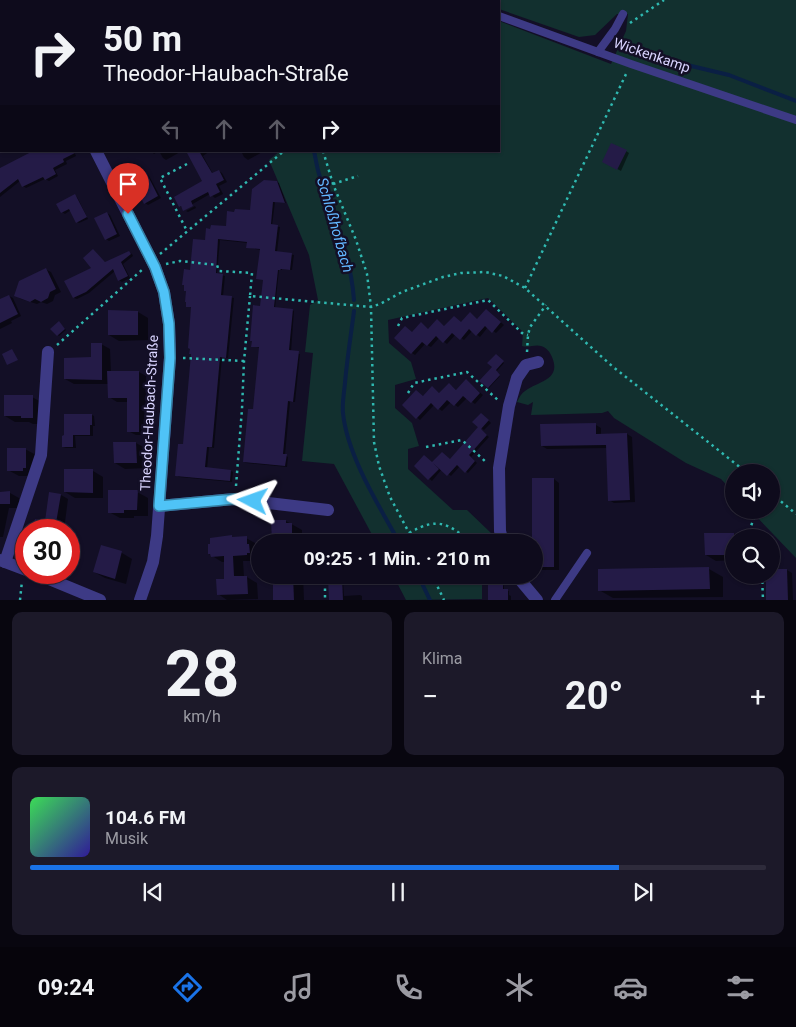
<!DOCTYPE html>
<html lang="de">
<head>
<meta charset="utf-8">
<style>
	body { margin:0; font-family:Roboto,sans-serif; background:#1c1929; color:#f1f3f6; height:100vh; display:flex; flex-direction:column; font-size:19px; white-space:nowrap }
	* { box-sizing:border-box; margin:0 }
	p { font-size:16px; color:#9b9ba3 }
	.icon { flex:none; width:28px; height:28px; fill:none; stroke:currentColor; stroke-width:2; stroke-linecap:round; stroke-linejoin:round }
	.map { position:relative; height:600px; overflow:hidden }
	.details { display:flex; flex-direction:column; gap:12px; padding:12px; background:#08060f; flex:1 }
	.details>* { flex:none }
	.guide { position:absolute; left:0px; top:0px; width:500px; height:152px; box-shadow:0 1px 4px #0004,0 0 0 1px #2e2b3b; background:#0e0b1c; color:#f1f3f6; overflow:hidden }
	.tools { position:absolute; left:725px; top:464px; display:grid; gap:10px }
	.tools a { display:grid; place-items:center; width:55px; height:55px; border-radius:50%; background:#0e0b1c; box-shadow:0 1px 4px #0004,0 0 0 1px #2e2b3b; font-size:25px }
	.speed { position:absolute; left:15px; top:519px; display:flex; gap:10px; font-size:25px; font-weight:700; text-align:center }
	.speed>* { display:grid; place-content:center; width:65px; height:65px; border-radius:50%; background:#0e0b1c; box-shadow:0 1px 4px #0004,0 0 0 1px #2e2b3b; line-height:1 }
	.speed .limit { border:8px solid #d22; background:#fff; color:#111 }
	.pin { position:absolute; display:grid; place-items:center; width:42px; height:42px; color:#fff; margin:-51px -21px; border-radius:50% 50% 50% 0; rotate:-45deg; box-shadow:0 0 5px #0007 }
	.pin .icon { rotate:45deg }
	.me { position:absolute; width:55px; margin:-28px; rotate:274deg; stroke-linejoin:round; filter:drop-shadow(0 0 4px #0008) }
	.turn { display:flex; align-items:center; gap:18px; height:105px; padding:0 20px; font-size:22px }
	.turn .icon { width:65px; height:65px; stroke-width:2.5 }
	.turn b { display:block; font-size:35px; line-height:42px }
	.lanes { display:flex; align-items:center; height:48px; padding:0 20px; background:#0003; justify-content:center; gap:25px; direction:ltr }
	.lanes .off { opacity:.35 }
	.big { font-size:38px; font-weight:700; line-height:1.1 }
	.details .card { flex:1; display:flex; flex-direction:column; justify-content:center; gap:8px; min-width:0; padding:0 18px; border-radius:10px; background:#1c1929 }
	.details .dial { align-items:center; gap:0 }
	.dial b { font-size:65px; line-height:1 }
	.song { display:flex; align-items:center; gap:15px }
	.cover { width:60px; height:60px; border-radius:8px; background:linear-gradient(135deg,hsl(130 70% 55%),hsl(250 70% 35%)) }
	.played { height:5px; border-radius:2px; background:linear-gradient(90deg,#1a73e8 80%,#2e2b3b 80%) }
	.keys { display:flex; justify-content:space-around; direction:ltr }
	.heat { display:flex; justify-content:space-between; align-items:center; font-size:28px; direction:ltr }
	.details .tiles { flex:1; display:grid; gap:12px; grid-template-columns:1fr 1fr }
	.card:last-child { grid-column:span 2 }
	.trip { position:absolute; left:251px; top:534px; width:292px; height:50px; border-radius:25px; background:#0e0b1c; box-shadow:0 1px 4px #0004,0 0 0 1px #2e2b3b; font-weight:700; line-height:50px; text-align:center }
	.dock { display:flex; height:80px; justify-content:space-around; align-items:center; background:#06040b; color:#9b9ba3 }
	.dock .icon { width:35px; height:35px }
	.dock .active { color:#1a73e8 }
	.dock b { font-size:22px; color:#f1f3f6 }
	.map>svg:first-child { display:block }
	.green { fill:#12302f }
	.shadow { fill:#0007 }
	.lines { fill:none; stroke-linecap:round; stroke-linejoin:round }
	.stream { stroke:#0a1f44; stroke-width:4 }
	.building { fill:#241b47 }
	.path { stroke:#2fb8b0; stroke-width:2.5; stroke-dasharray:2.5 4; stroke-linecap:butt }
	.lane { stroke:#3d3a85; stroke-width:8 }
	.street { stroke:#3d3a85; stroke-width:12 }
	.route-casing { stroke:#337fa1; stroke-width:12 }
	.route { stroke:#4fc3f7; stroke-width:9 }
	.labels { text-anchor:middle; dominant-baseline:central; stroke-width:5; stroke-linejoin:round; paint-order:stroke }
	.street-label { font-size:14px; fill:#d9d4ff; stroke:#130f26 }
	.water-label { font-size:15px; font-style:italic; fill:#62b6ff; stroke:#130f26 }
</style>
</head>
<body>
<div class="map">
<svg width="796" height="600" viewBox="0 0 796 600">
	<rect width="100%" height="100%" fill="#130f26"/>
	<g class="green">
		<path d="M338 0H444L447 1H338Z"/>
		<path d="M475 0H796V558L750 510H771V472H734V493L721 479 686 463 614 418 608 411 602 413 531 415 533 402 528 405 517 402C518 400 520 396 521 395 532 381 563 383 552 357 550 352 547 348 541 346 535 344 529 348 522 346L523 332 488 298 388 320 389 343 411 362 416 379 395 385V408L412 423 419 446 408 449V469L453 510H467L491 533V542H376L334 464 302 461 313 353 305 352 310 305 318 300 309 255 269 160 280 151H499V21L611 64 626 31 628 14H617L595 35 579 37 499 9V1H478Z"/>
		<path d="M393 575H504L506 579 482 578V599L406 600Z"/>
	</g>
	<g class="shadow">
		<path d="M40 0H64L65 1H38Z"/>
		<path d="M0 9 1 10V38L0 39Z"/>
		<path d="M31 151H74L76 156 66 161 67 164 55 170 58 176 49 181 45 179 26 188 23 186 20 181 0 197V171L32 153Z"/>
		<path d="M151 151H182L166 160 163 158 159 151 154 154Z"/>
		<path d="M188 151H210L203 156 213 174 219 171 222 173 227 182 219 186 223 194 215 198 210 194 184 209 180 206 204 182Z"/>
		<path d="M241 151H264L248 160 244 157Z"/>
		<path d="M626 151 629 153 621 171 604 162Z"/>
		<path d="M146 174 149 176 161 198 148 205 145 203Z"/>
		<path d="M277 182 279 183 286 203 275 202 272 226 280 227 277 252 294 255 292 270 282 269V270H279L275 308 292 310 294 311 291 352 300 354 295 402H290L285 455 288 457 287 467 246 463 244 462 254 410 260 348 253 346 261 307 264 280 258 278 261 250 250 248 248 247V243L220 240 217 274 225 276 223 296 234 298 228 358 222 357 214 448 209 447 207 469 231 471 233 472 232 482 179 477 176 475 184 446 192 354 191 349 193 308 187 306 191 271 206 241 251 212Z"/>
		<path d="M75 196 77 197 88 219 79 223 77 222 71 210 65 214 62 212Z"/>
		<path d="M195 206 196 208 188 212 186 211Z"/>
		<path d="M107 213 110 215 120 236 109 241 106 239Z"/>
		<path d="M93 251 106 263 129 252 132 254 133 256 123 264 130 278 122 282 119 280 115 271 89 293 77 299 74 298 93 269Z"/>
		<path d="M45 269 51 272 61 292 55 295 53 301 47 304 41 302 37 304 21 299 16 296Z"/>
		<path d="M9 296 13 298 21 316 11 321 12 323 0 329V304Z"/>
		<path d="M487 310 504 325 496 333 488 327 480 337 472 331 464 340 456 334 447 344 439 338 431 347 425 344 415 355 412 353V333L429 330 438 321 445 327 478 320Z"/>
		<path d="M138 312 148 318V340L119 341 109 335Z"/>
		<path d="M60 324 66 330 59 336 52 329Z"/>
		<path d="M101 344 110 349 111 372H139L146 376 147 435H136L128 431V402H117L109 397V384H74L65 379 92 358Z"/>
		<path d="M496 356 504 363 496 372 500 376 489 388 488 387Z"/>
		<path d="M469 383 483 395 475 404 467 398 458 407 451 402 442 411 434 405 420 420 403 405 416 391 424 397 433 388 440 394 452 386 457 391Z"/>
		<path d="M32 397 43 403V424H33L29 422H15L5 416Z"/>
		<path d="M92 415 94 416 95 426H93V436H75L76 448H66L63 447V437Z"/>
		<path d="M484 416 491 423 484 430 474 422Z"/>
		<path d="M596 425 601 428V435L627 434 632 437 635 502 614 503 609 500 607 448 547 449 542 446Z"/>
		<path d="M483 432 489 437 471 457 477 463 468 473 460 466 451 476 442 469 432 481 415 466 433 463 442 453 450 460Z"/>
		<path d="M136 443 147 449V468L125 469 115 463V444Z"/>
		<path d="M25 449 36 455 33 476H19L8 470Z"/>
		<path d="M93 471 103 477V498H75L65 492Z"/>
		<path d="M534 479H554L559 483V570H539L535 568V542H533Z"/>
		<path d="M137 492 148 498V516H134V518H120L109 512Z"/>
		<path d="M0 493H10L19 498V508H9L3 537H0Z"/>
		<path d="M61 495 68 499 64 530H34L46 522Z"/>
		<path d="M273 521H286L302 530V542H273Z"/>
		<path d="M745 534 751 538H734V560L716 561 706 555V535Z"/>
		<path d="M246 538 257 544V550L259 551 260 559H257V561H243L244 577H247L257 583 258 599 227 600 218 594 226 580 225 562H222L209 554Z"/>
		<path d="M102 547 122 553 132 559 126 584 105 578 94 572Z"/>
		<path d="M709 569 723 577V597L613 598 599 590Z"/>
		<path d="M771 570H787L792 573 793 600H767V575H771Z"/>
		<path d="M274 575H303L304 600H274Z"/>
		<path d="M342 578 343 579 344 596 360 595 362 596V600H330V579Z"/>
		<path d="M503 585 504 586V590L509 591V595L511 596V600H490Z"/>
	</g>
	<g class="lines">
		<g class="stream">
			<path d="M662 59 729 75 796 101"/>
			<path d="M314 151C316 160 317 169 320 177 334 218 351 257 354 300"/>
			<path d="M354 311C351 335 347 359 345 383 344 393 342 404 343 413 347 455 379 506 399 542"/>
			<path d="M418 575 430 600"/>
		</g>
	</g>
	<g class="building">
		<path d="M611 143 627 150 617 170 602 162Z"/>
		<path d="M33 151H79L63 159 64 162 53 168 56 174 45 180 43 177 22 187 18 179 0 193V168Z"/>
		<path d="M186 151H199L212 173 219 170 224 180 216 184 220 192 210 197 208 192 191 201 193 206 183 211 181 206 179 207 174 197 202 181Z"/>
		<path d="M146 172 158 196 144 204 132 180Z"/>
		<path d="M264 180 277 181 285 203 273 202 271 224 278 225 275 251 292 253 290 270 281 269 280 270H278L274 307 293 309 289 350 299 351 293 402 288 401 283 454H287L285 466 243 462 248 409H253L259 347H251L252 341H250L253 305 260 306 263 280 256 279 260 249 246 248 247 242 218 239 216 273 223 274 221 295 232 296 226 358 220 357 212 447H207L205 467 231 470 230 481 175 476 178 444H183L191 354H189L190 349 188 348 191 307H186V302H185L186 291H184V285H182L184 269 190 270 193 239 205 240 206 228 210 229 211 225 226 226 227 211 234 212 235 209 250 210 252 189Z"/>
		<path d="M75 194 87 217 76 223 69 209 61 213 56 204Z"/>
		<path d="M107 212 117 234 105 240 94 218Z"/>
		<path d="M93 249 105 262 129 251 131 254 121 262 128 276 118 281 113 269 86 292 73 298 64 281 91 268 83 258Z"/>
		<path d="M46 268 56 289 50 292 48 298 41 302 35 299 30 302 14 296 19 281Z"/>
		<path d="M9 295 18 314 0 323V299Z"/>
		<path d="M486 309 501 322 492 333 485 326 476 336 469 329 460 340 452 333 443 343 436 336 427 346 422 342 411 354 394 338 405 326 412 332 421 322 428 329 437 319 444 326 454 316 461 322 470 312 477 319Z"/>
		<path d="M108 310 138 311V335H108Z"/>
		<path d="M59 321 65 329 57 336 50 329Z"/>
		<path d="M91 343H102V380L64 379V358L91 357Z"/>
		<path d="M12 349 18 360 7 365 2 354Z"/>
		<path d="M496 354 504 361 496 370 500 375 488 388 479 381 492 367 487 363Z"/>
		<path d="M107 371H139V432H127V398H108Z"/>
		<path d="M466 379 480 393 471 403 463 396 454 406 447 400 438 410 431 403 416 419 402 405 416 390 423 396 432 386 439 393 449 383 456 390Z"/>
		<path d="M4 395H33V418H21V416H4Z"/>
		<path d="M481 413 489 420 481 429 487 435 469 455 475 461 465 473 457 465 447 476 433 463 439 469 428 480 414 466 424 455 432 462 442 452 450 459 478 427 480 429 472 422Z"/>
		<path d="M64 414H92V425H90V435H73V447H62V436L64 435Z"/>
		<path d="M596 423V434L627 433 630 500 608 501 606 445 541 446 540 424Z"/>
		<path d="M113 442H136L137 463H114Z"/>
		<path d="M7 448H26V468H23V471H7Z"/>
		<path d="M64 469H93V493L64 492Z"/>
		<path d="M532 478H554V567H535V542H532Z"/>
		<path d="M108 490H138L137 510H124V513H108Z"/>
		<path d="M10 491V504H0V492Z"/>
		<path d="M49 492 61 494 56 523 66 524 65 530H33L35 519 45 521Z"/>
		<path d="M271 520H286V523H292V542H272Z"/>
		<path d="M704 533H734V555H705Z"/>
		<path d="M232 535V537L247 536V544H249L250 553H247V555L233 556 234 576H247L248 594 217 595 216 579H224V556L211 557 210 554H208V544H210V538Z"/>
		<path d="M101 545 122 551 115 579 93 572Z"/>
		<path d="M709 567 710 589 598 591V569Z"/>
		<path d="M771 569H787L788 600H766V575H771Z"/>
		<path d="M273 575H293L294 600H273Z"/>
		<path d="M342 577 343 600H329L328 578Z"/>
		<path d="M488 584H503V589H508V600H488Z"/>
	</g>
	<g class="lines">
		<g class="path">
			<path d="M143 0V1"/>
			<path d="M254 0V1"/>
			<path d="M630 23 664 0"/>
			<path d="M323 151 333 184 356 240 367 274 371 307 374 442 379 466 390 497 414 542"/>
			<path d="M187 164 160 178 187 231"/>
			<path d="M333 184 358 176"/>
			<path d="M160 254 284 151"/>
			<path d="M166 264 180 261 217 265 219 271 252 273 250 296 371 307 380 304 402 292 443 277 461 273 485 272 503 276 525 288 612 366 746 472"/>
			<path d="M525 288 627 72"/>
			<path d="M398 326 402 318 488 300 522 333 528 335"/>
			<path d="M57 345 143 269"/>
			<path d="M527 352 528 335 530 327 546 305"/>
			<path d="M183 358 244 361"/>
			<path d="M408 393 414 383 467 372 499 401"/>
			<path d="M426 447 462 440 487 463"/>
			<path d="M236 486 242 409 244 361 250 296"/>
			<path d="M771 493 796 514"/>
			<path d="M409 533C439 516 447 524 472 542"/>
			<path d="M753 538 751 526 757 510"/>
			<path d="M432 575 444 600"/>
			<path d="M762 575 763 600"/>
			<path d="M325 582V600"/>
			<path d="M20 600 22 581"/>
		</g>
		<g class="lane">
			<path d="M22 0 23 1"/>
			<path d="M457 0 460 1"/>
			<path d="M499 16 631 64 796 120"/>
			<path d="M598 52 615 29 623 14"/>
			<path d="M555 600 587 553"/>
		</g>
		<g class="street">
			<path d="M166 1 167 0"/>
			<path d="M0 139 1 138"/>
			<path d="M96 151 155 267 164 292 169 324 170 357 157 536 153 562 140 600"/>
			<path d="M159 506 234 499 328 510"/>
			<path d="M503 542 500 531 499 468 509 406 517 378 526 365 538 362"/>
			<path d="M0 560 26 570"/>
			<path d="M5 562 41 455 48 352"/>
			<path d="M32 572 100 600"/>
			<path d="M516 575 537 600"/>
		</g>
	</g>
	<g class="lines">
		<defs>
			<path id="route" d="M128 214 155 267 164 292 169 324 170 358 159 506 234 499 253 501"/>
		</defs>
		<use href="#route" class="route-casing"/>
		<use href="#route" class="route"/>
	</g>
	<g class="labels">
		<g class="street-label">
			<text transform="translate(652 55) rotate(19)">Wickenkamp</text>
			<text transform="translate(149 413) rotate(-87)">Theodor-Haubach-Straße</text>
		</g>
		<g class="water-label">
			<text transform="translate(335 225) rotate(74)">Schloßhofbach</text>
		</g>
	</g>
</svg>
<div class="tools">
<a><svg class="icon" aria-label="sound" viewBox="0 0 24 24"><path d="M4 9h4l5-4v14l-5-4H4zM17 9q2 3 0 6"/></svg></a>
<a><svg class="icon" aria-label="search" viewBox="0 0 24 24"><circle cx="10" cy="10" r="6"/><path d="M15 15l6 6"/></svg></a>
</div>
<div class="speed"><div class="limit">30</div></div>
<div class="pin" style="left:128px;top:214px;background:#d93025"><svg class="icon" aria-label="arrive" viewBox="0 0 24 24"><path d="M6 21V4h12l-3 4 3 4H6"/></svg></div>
<svg class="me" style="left:253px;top:501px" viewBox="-20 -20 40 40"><path d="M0-17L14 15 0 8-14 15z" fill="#4fc3f7" stroke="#fff" stroke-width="4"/></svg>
<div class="trip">09:25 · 1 Min. · 210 m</div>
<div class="guide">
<div class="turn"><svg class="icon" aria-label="right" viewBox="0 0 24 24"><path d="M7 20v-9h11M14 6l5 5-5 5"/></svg><div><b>50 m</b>Theodor-Haubach-Straße</div></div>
<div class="lanes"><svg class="icon off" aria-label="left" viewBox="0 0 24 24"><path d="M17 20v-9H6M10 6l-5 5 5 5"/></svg><svg class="icon off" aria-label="ahead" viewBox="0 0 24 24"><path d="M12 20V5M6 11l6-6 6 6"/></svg><svg class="icon off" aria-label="ahead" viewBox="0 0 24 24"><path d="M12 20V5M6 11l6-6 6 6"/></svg><svg class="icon" aria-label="right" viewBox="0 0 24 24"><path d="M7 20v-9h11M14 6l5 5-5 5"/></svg></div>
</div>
</div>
<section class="details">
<div class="tiles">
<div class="card dial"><b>28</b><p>km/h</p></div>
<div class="card"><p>Klima</p>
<div class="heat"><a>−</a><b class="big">20°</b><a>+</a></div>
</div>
<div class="card">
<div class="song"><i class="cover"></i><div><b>104.6 FM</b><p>Musik</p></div></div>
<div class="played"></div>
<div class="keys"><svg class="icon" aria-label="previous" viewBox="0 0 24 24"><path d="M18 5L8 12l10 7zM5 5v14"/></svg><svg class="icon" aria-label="pause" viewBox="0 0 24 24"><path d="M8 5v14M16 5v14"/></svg><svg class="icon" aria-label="next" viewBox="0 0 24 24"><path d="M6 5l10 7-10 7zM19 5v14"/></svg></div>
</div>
</div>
</section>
<nav class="dock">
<b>09:24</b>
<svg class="icon active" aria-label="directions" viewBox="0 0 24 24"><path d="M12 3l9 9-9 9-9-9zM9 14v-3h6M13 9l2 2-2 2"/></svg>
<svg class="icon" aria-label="music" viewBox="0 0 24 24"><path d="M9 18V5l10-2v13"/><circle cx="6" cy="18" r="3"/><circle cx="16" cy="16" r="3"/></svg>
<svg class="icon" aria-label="phone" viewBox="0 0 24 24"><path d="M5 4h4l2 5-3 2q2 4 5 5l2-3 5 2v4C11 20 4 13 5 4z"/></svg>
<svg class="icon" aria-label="climate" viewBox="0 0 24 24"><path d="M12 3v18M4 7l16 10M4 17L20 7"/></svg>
<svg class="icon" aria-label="car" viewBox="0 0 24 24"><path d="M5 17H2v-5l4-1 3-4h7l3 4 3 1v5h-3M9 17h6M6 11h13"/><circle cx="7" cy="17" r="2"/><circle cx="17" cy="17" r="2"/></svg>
<svg class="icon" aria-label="filters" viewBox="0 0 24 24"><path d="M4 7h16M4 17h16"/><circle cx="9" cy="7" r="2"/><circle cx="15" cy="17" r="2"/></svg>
</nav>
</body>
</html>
